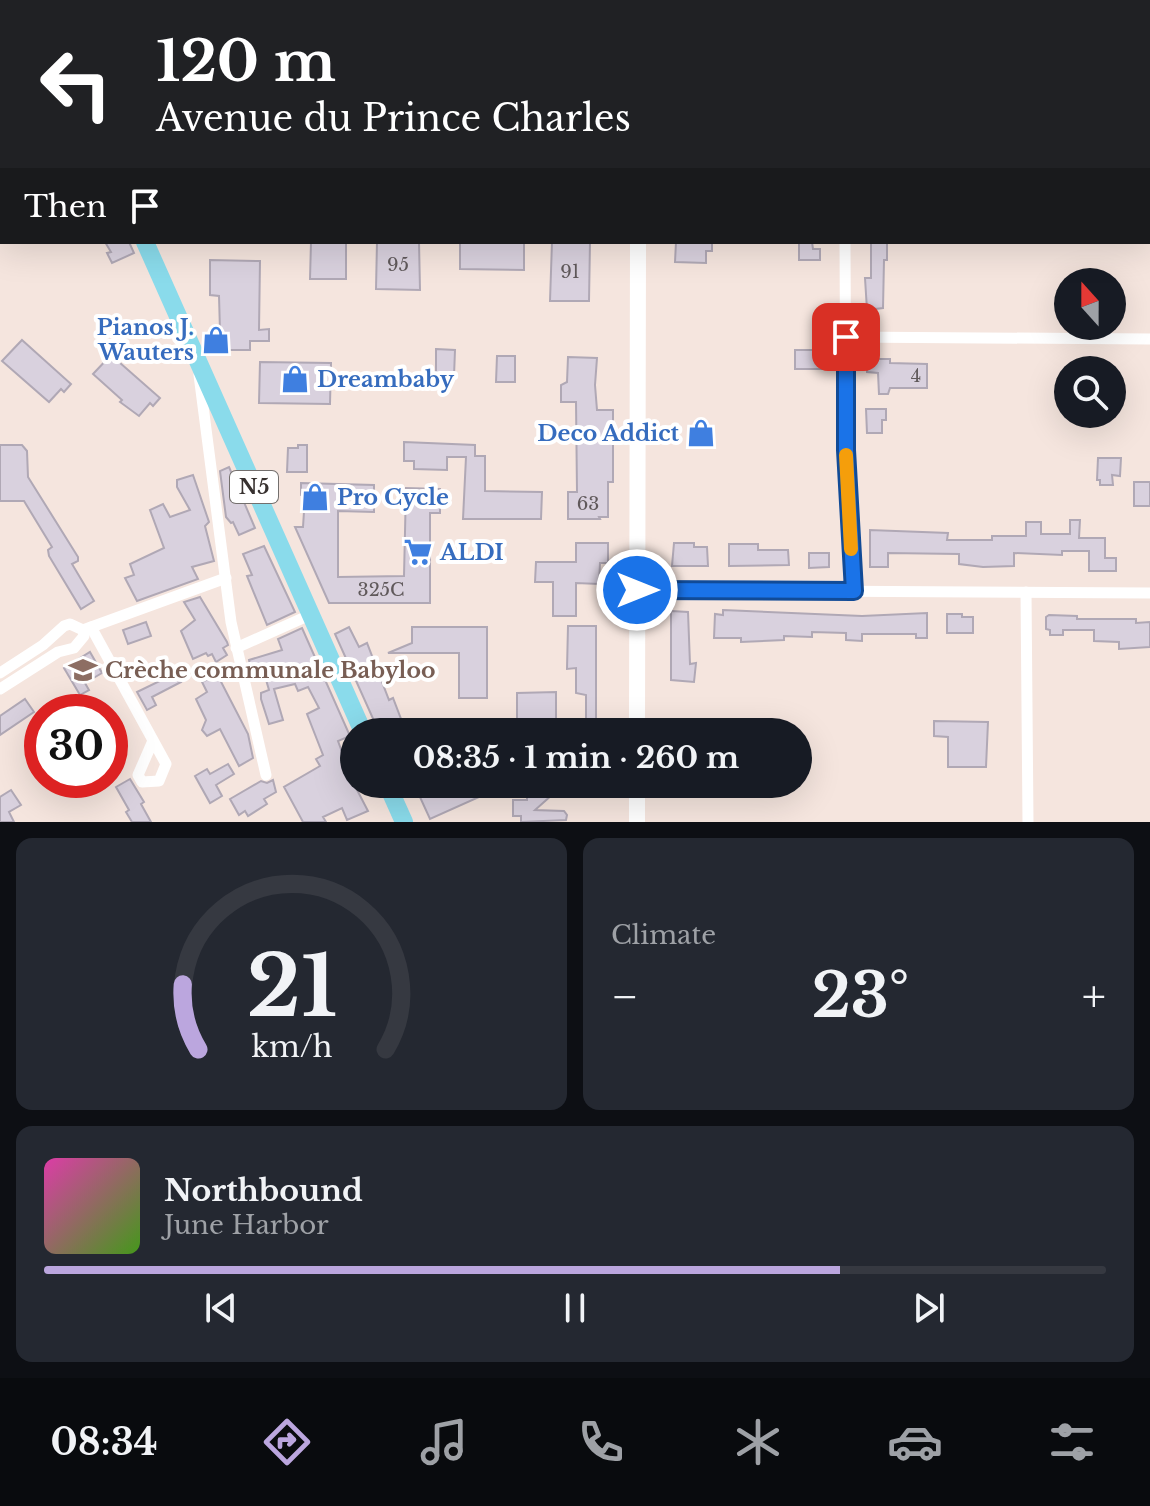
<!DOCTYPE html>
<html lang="en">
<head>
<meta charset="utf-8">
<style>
	body { margin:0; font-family:"Libre Baskerville",serif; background:#242831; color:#f1f3f6; height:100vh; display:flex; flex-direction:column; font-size:30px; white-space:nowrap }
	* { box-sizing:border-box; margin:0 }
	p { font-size:26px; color:#9ea1a6 }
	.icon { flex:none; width:44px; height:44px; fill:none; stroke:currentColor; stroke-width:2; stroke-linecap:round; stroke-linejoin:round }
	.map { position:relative; height:822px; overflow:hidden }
	.drawer { display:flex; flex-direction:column; gap:16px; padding:16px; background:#0d0f14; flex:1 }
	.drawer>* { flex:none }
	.banner { position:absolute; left:0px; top:0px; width:1150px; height:244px; box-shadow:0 8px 32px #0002; background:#202124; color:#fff; overflow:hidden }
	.needle { width:52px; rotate:339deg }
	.controls { position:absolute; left:1054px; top:268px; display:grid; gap:16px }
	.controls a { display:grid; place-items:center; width:72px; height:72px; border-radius:50%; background:#171b24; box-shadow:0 8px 32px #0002; font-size:40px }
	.speed { position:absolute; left:24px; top:694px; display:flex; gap:16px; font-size:40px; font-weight:700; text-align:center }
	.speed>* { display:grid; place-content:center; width:104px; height:104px; border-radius:50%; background:#171b24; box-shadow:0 8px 32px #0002; line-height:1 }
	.speed .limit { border:12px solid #d22; background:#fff; color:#111 }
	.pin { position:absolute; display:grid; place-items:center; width:68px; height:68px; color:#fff; margin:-34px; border-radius:16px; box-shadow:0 4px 12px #0006 }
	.me { position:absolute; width:88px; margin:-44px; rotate:90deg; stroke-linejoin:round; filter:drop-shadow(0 0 6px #0008) }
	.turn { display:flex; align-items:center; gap:28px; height:168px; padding:0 24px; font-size:36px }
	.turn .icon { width:104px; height:104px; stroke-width:2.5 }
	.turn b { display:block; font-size:56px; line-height:68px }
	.then { display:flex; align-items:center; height:76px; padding:0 24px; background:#0003; gap:16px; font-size:30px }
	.big { font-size:60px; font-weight:700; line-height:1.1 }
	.drawer .card { flex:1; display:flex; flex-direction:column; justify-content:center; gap:12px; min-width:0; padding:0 28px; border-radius:16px; background:#242831 }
	.drawer .dial { align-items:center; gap:0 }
	.dial svg { height:208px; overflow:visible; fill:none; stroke:#363941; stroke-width:7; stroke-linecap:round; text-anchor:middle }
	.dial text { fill:#f1f3f6; stroke:none }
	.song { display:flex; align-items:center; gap:24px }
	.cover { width:96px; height:96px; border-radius:12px; background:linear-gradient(135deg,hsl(320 70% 55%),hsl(100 70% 35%)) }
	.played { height:8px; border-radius:4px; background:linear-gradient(90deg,#bba6de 75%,#363941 75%) }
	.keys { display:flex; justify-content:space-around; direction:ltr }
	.heat { display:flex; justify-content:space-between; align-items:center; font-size:44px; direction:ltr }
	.drawer .tiles { flex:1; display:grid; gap:16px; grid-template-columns:1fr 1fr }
	.card:last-child { grid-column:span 2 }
	.trip { position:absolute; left:340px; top:718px; width:472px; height:80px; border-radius:40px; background:#171b24; box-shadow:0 8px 32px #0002; font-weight:700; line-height:80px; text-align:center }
	.tab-bar { display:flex; height:128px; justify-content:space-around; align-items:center; background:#090b0e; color:#9ea1a6 }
	.tab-bar .icon { width:56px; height:56px }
	.tab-bar .active { color:#bba6de }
	.tab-bar b { font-size:36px; color:#f1f3f6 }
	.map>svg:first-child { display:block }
	.building { fill:#d9d1de; stroke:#b0a8b5; stroke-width:2 }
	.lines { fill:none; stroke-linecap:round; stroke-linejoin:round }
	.minor { stroke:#fff; stroke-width:11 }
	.secondary { stroke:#fff; stroke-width:16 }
	.primary { stroke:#8adbeb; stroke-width:18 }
	.route-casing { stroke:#114b97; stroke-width:20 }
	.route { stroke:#1a73e8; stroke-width:14 }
	.slow { stroke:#f59e0b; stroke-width:14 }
	.labels { text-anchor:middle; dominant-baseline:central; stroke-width:8; stroke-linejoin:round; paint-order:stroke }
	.number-label { font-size:18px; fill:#60595b }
	.shield { fill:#fff; stroke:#736f6d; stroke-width:2 }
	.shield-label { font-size:20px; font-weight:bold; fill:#37312f }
	.shop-label { font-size:22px; font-weight:bold; fill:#366cbe; stroke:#fff; text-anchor:start }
	.education-label { font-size:22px; font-weight:bold; fill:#785e54; stroke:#fff; text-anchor:start }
</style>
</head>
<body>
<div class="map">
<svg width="1150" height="822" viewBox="0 0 1150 822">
	<rect width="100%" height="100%" fill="#f5e5de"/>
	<g class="building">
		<path d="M105 242H129L134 253 112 263 107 253 111 252Z"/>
		<path d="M311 242H346V279H310Z"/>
		<path d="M377 242H419L420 290 376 289Z"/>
		<path d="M460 242H524V270L460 269Z"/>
		<path d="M552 242H590L589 301H550Z"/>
		<path d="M676 242H712V251H706V263L675 262Z"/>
		<path d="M799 242H812L813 249H820V260H799Z"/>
		<path d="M871 242H887V260H884L883 308 867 310 865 278H871Z"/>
		<path d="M210 260 260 261 259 330 269 329V341H250V350H211V331H220L219 296 210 295Z"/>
		<path d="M22 340 71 384 64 392 61 389 49 402 2 361Z"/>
		<path d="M436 349 455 350 454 376H436Z"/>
		<rect x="795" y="350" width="30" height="19"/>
		<path d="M111 355 160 398 153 406 150 403 139 416 120 402 122 400 93 374Z"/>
		<path d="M497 356H515V382H496Z"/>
		<path d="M568 357 597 358 595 385 597 410H613V482H608V517H599L600 519H568V492H577L576 402H561V385L567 382Z"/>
		<path d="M873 359H890V363L927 364V388H890L888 394H879L878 373 867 372V362L873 363Z"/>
		<path d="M260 362 331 363 330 404 259 403Z"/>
		<path d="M866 409H886V420H882V433H867Z"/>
		<path d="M404 442 475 445V456H485V491L542 492 541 519H463L466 457H447V470L414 469V461H404Z"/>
		<path d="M0 445H22L27 451 28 477 78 557V561L72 564 94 601 81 609 49 556 48 550 52 547 24 501H0Z"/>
		<path d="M298 445H307V472H287L288 448H298Z"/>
		<path d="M1098 458H1121L1120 476 1112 475 1113 485H1100V480H1097Z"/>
		<path d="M229 467 255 528 239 535 233 522 231 523 226 517 220 471Z"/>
		<path d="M193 475 209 522 205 526 214 561 192 567 198 579 137 601 125 578 134 575 130 564 164 548 150 510 163 504 170 517 190 510 177 487V480Z"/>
		<rect x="1134" y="482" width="16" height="24"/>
		<path d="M301 483 374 485V512L338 511V577L404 576 406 488 440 489V513H430V603H329L295 527H303L305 496 301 495Z"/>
		<path d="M1070 520H1080L1079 538H1105V558H1116V571H1089V551H1062V555L1014 553V566L983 567 959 564V554L888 553V567H870V530L948 533 947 540H992V536H1026V522H1041V534H1070Z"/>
		<path d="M576 543H608V563H600L599 584 576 583V616H553V582H535L536 562H576Z"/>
		<path d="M674 543H694V547H707L708 566H672Z"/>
		<path d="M729 544H758V550H788L789 565 729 566Z"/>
		<path d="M264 546 295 612 267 625 247 576 252 575 243 554Z"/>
		<path d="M809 553H829V567L809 568Z"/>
		<path d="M200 597 227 642 228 645 223 648 227 655 216 662 212 654 208 656 206 653 193 659 181 631 195 620 184 602Z"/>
		<path d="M723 610 862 616 927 613V638H916V634H862V641L846 640V633L812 632V637L784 636V640L741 642V638H714L715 614 723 615Z"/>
		<path d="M671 611 688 612 690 664 696 663 694 682 671 680Z"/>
		<path d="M947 614H962V617H973V633H947Z"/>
		<path d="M1049 615 1077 616V619H1136V623L1150 622V647L1119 649V642L1094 641V630H1063V635H1050V630L1046 629V617Z"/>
		<path d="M146 622 151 636 128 644 123 630Z"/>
		<path d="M568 626H596V732H586V695L576 693V668L567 669Z"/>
		<path d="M349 627 359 647 367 643 389 700 393 698 406 732H379L335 634Z"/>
		<path d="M412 627H487V698H459V653H388L412 643Z"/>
		<path d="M302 628 350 736 338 741 354 784 368 811 347 820 342 808 323 817 326 822H303L284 787 320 766 316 759 323 755 307 714 319 708 308 687 298 691 295 684 274 689 283 720 269 724 261 699V693L269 690 264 673 252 675 249 660 282 650 278 639Z"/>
		<path d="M90 652 102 673 85 683 89 690 80 695 64 668Z"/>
		<path d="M176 673 181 682 152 697 156 705 147 710 137 692Z"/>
		<path d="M217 674 248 734 253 758 239 766 220 729 207 736 202 730 206 720 196 699 207 692 202 682Z"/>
		<path d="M556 692V721L517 722V693Z"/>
		<path d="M86 698 95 712H64Z"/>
		<path d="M25 699 34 712 0 735V716Z"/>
		<path d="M934 721 988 722 986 767H948V737L934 736Z"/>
		<path d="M228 764 234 774 216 785 222 796 210 803 195 776 207 769 210 774Z"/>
		<path d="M130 779 144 802 141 804 151 822H132L126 812 129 810 116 787Z"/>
		<path d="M273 780 276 792 264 799 267 804 248 816 245 811 239 815 230 799 261 781 267 783Z"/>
		<path d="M414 784H473L479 797 430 819Z"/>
		<path d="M527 786H553V794L535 810 564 811 567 815 566 820 521 822V816H513V800H527Z"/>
		<path d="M11 790 21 805 9 812 14 822H0V797Z"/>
	</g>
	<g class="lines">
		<g class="minor">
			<path d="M843 0V2"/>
			<path d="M1148 130H1150"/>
			<path d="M845 242 846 450 854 591"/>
			<path d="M846 337 1150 339"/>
			<path d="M199 375 231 622 266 775"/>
			<path d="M637 590 1150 593"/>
			<path d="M1026 592 1028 822"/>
			<path d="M91 627 166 764 159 781 142 782 138 775 152 743"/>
			<path d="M236 648 312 614"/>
			<path d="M0 673 43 645 64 626 70 624 83 630 226 578"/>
			<path d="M0 689 58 652 74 648 84 636 83 630"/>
		</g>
		<g class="secondary">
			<path d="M638 2V0"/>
			<path d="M637 732 638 242"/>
			<path d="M637 822V784"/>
		</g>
		<g class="primary">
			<path d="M21 0 22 2"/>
			<path d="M145 242 363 732"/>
			<path d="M387 784 404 822"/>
		</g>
	</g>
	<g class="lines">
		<defs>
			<path id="route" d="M637 590 854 591 846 450V337"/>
		</defs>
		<use href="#route" class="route-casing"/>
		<use href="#route" class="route"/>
		<path class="slow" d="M846 455 851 549"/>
	</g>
	<defs>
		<symbol id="shop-bare" viewBox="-9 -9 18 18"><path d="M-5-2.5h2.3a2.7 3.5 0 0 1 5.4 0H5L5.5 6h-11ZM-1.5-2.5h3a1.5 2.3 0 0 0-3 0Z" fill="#3f7fe0" stroke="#fff" stroke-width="2.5" paint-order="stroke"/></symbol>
		<symbol id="supermarket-bare" viewBox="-9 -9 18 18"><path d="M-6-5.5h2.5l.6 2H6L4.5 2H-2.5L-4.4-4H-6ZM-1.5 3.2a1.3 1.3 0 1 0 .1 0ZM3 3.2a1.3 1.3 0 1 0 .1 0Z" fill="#3f7fe0" stroke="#fff" stroke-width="2.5" paint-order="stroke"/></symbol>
		<symbol id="school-bare" viewBox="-9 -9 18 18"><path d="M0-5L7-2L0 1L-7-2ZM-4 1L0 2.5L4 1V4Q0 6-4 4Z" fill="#8d6e63" stroke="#fff" stroke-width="2.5" paint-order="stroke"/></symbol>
	</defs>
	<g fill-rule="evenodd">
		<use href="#shop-bare" x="196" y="320" width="40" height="40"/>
		<use href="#shop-bare" x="275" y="359" width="40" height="40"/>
		<use href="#shop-bare" x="681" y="413" width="40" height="40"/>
		<use href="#shop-bare" x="295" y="477" width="40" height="40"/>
		<use href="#supermarket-bare" x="398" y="532" width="40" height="40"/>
		<use href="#school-bare" x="63" y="650" width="40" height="40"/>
	</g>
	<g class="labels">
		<g class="number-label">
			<text x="398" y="265">95</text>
			<text x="570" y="272">91</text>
			<text x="916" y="376">4</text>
			<text x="588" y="504">63</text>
			<text x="381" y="590">325C</text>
		</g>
		<rect class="shield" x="230" y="471" width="48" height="32" rx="6"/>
		<g class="shield-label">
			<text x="254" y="487">N5</text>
		</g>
		<g class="shop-label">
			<text x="194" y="327" text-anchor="end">Pianos J.<tspan x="194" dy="25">Wauters</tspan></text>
			<text x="317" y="379">Dreambaby</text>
			<text x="679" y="433" text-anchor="end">Deco Addict</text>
			<text x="337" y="497">Pro Cycle</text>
			<text x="440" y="552">ALDI</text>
		</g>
		<g class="education-label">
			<text x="105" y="670">Crèche communale Babyloo</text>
		</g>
	</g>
</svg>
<div class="controls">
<a><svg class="needle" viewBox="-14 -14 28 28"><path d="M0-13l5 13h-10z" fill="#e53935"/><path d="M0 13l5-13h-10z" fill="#9ea1a6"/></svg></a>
<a><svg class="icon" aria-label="search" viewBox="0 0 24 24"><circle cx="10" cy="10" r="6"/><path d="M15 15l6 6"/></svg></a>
</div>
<div class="speed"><div class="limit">30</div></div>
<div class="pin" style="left:846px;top:337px;background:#d93025"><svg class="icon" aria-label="arrive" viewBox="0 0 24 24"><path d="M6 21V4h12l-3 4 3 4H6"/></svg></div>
<svg class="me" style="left:637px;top:590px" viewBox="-20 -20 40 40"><circle r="17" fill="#1a73e8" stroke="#fff" stroke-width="3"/><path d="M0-11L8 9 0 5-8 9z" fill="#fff"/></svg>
<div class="trip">08:35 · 1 min · 260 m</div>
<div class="banner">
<div class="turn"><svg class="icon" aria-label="left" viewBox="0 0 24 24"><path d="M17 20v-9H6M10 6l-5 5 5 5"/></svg><div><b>120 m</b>Avenue du Prince Charles</div></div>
<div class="then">Then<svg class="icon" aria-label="arrive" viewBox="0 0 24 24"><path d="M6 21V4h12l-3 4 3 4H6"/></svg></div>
</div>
</div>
<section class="drawer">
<div class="tiles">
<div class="card dial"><svg viewBox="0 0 100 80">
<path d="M14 69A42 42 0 1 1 86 69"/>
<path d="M14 69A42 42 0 0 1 8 44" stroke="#bba6de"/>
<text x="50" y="56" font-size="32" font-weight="700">21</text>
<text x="50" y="72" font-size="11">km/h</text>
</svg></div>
<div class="card"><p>Climate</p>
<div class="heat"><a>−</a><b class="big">23°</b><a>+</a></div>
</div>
<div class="card">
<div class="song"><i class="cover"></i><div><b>Northbound</b><p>June Harbor</p></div></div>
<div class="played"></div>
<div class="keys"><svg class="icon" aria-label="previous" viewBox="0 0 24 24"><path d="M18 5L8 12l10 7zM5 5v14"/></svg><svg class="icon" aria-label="pause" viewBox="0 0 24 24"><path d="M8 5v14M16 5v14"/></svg><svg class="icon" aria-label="next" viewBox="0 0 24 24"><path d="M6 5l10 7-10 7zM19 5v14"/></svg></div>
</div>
</div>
</section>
<nav class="tab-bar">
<b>08:34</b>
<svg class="icon active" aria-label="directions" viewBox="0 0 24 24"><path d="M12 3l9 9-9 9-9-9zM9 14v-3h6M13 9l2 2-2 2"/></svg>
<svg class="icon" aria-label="music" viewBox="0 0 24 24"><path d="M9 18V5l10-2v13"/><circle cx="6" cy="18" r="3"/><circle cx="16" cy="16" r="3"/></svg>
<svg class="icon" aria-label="phone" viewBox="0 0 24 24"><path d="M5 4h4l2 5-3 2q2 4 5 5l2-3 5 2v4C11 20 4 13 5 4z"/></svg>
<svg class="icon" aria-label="climate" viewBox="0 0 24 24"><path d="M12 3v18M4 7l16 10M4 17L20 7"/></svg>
<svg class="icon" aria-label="car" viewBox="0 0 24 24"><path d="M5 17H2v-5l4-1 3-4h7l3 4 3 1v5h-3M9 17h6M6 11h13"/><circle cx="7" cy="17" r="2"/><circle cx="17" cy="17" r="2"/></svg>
<svg class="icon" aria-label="filters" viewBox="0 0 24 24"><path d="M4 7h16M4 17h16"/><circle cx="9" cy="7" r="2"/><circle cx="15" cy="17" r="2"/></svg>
</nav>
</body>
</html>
